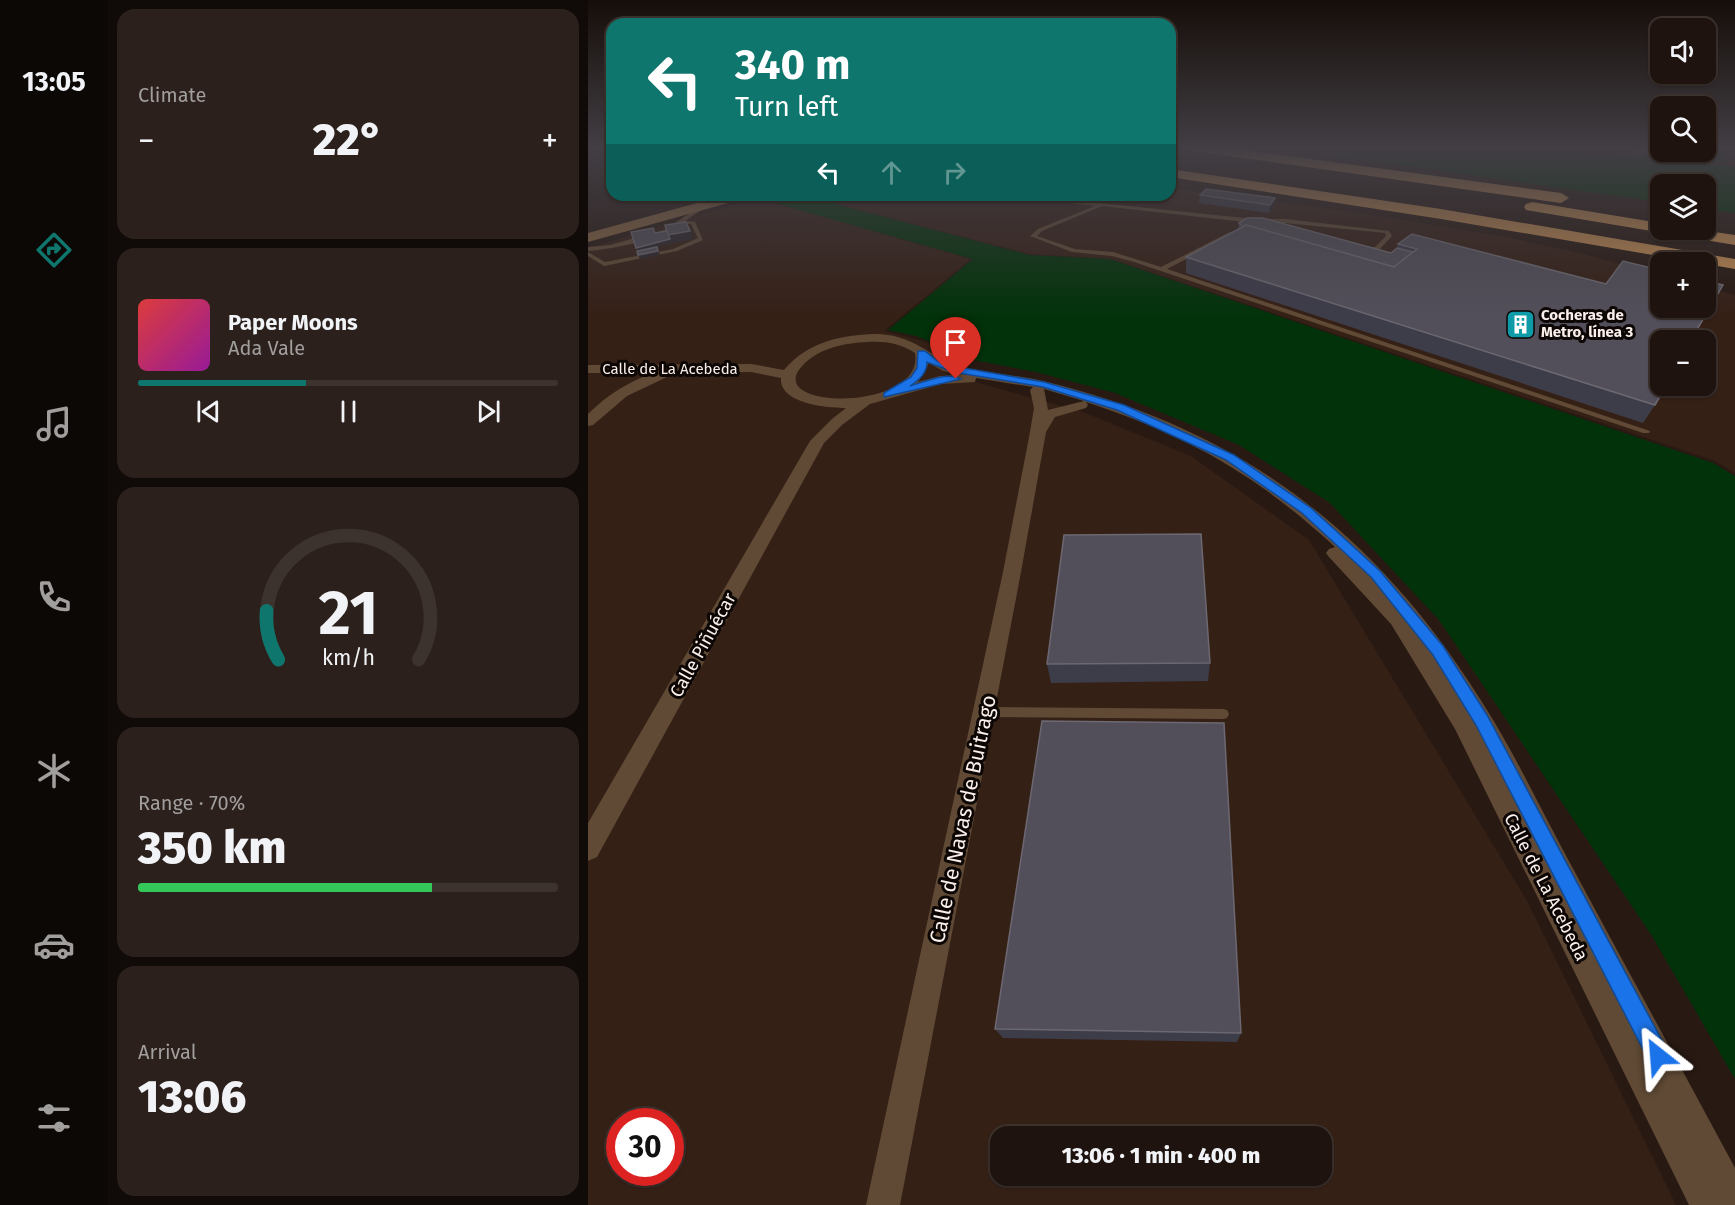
<!DOCTYPE html>
<html lang="en">
<head>
<meta charset="utf-8">
<style>
	body { margin:0; font-family:"Fira Sans",sans-serif; background:#2b201c; color:#f1f3f6; height:100vh; display:flex; flex-direction:column; font-size:22px; white-space:nowrap }
	* { box-sizing:border-box; margin:0 }
	p { font-size:20px; color:#a19e9e }
	.icon { flex:none; width:33px; height:33px; fill:none; stroke:currentColor; stroke-width:2; stroke-linecap:round; stroke-linejoin:round }
	.map { position:relative; flex:1; overflow:hidden }
	.details { display:flex; flex-direction:column; gap:9px; padding:9px; background:#100a08; width:480px }
	.details>* { flex:none }
	.top-card { position:absolute; left:18px; top:18px; width:570px; height:183px; border-radius:18px; box-shadow:0 2px 4px #0004,0 0 0 2px #3c322e; background:#0f766e; color:#fff; overflow:hidden }
	.fabs { position:absolute; left:1062px; top:18px; display:grid; gap:12px }
	.fabs a { display:grid; place-items:center; width:66px; height:66px; border-radius:12px; background:#1e130e; box-shadow:0 2px 4px #0004,0 0 0 2px #3c322e; font-size:30px }
	.speed { position:absolute; left:18px; top:1108px; display:flex; gap:12px; font-size:30px; font-weight:700; text-align:center }
	.speed>* { display:grid; place-content:center; width:78px; height:78px; border-radius:50%; background:#1e130e; box-shadow:0 2px 4px #0004,0 0 0 2px #3c322e; line-height:1 }
	.speed .limit { border:9px solid #d22; background:#fff; color:#111 }
	.pin { position:absolute; display:grid; place-items:center; width:51px; height:51px; color:#fff; margin:-62px -26px; border-radius:50% 50% 50% 0; rotate:-45deg; box-shadow:0 0 6px #0007 }
	.pin .icon { rotate:45deg }
	.me { position:absolute; width:66px; margin:-33px; rotate:332deg; stroke-linejoin:round; filter:drop-shadow(0 0 4px #0008) }
	.turn { display:flex; align-items:center; gap:21px; height:126px; padding:0 30px; font-size:27px }
	.turn .icon { width:78px; height:78px; stroke-width:2.5 }
	.turn b { display:block; font-size:42px; line-height:51px }
	.lanes { display:flex; align-items:center; height:57px; padding:0 30px; background:#0003; justify-content:center; gap:30px; direction:ltr }
	.lanes .off { opacity:.35 }
	.big { font-size:45px; font-weight:800; line-height:1.1 }
	.details .widget { flex:1; display:flex; flex-direction:column; justify-content:center; gap:9px; min-width:0; padding:0 21px; border-radius:18px; background:#2b201c }
	.details .dial { align-items:center; gap:0 }
	.dial svg { height:156px; overflow:visible; fill:none; stroke:#3c322e; stroke-width:7; stroke-linecap:round; text-anchor:middle }
	.dial text { fill:#f1f3f6; stroke:none }
	.song { display:flex; align-items:center; gap:18px }
	.cover { width:72px; height:72px; border-radius:9px; background:linear-gradient(135deg,hsl(0 70% 55%),hsl(300 70% 35%)) }
	.played { height:6px; border-radius:3px; background:linear-gradient(90deg,#0f766e 40%,#3c322e 40%) }
	.keys { display:flex; justify-content:space-around; direction:ltr }
	.heat { display:flex; justify-content:space-between; align-items:center; font-size:33px; direction:ltr }
	.charge { height:9px; border-radius:4px; background:linear-gradient(90deg,#34c759 70%,#3c322e 0) }
	.trip { position:absolute; left:402px; top:1126px; width:342px; height:60px; border-radius:18px; background:#1e130e; box-shadow:0 2px 4px #0004,0 0 0 2px #3c322e; font-weight:800; line-height:60px; text-align:center }
	main { display:flex; flex:1; min-height:0 }
	.tab-bar { display:flex; flex-direction:column; width:108px; justify-content:space-around; align-items:center; background:#0c0806; color:#a19e9e }
	.tab-bar .icon { width:42px; height:42px }
	.tab-bar .selected { color:#0f766e }
	.tab-bar b { font-size:27px; color:#f1f3f6 }
	.map>svg:first-child { display:block }
	.built { fill:#352016; fill-rule:evenodd }
	.green { fill:#02320a }
	.lines { fill:none; stroke-linecap:round; stroke-linejoin:round }
	.service { fill:#604a35; fill-rule:evenodd }
	.minor { fill:#604a35; fill-rule:evenodd }
	.secondary { fill:#866340; fill-rule:evenodd }
	.motorway { fill:#bd8850; fill-rule:evenodd }
	.wall { fill:#3d3c49 }
	.shaded-wall { fill:#2c262c }
	.building { fill:#524f5a; stroke:#6c6871; stroke-width:1.5 }
	.route { fill:#1a73e8; stroke:#114b97; stroke-width:1.5 }
	.labels { text-anchor:middle; dominant-baseline:central; stroke-width:6; stroke-linejoin:round; paint-order:stroke }
	.far-poi-label { font-size:15px; font-weight:bold; fill:#faefea; stroke:#0c0604; text-anchor:start }
	.far-street-label { font-size:15px; fill:#faefea; stroke:#0c0604 }
	.street-label { font-size:18px; fill:#faefea; stroke:#0c0604 }
	.near-street-label { font-size:21px; fill:#faefea; stroke:#0c0604 }
</style>
</head>
<body>
<main>
<nav class="tab-bar">
<b>13:05</b>
<svg class="icon selected" aria-label="directions" viewBox="0 0 24 24"><path d="M12 3l9 9-9 9-9-9zM9 14v-3h6M13 9l2 2-2 2"/></svg>
<svg class="icon" aria-label="music" viewBox="0 0 24 24"><path d="M9 18V5l10-2v13"/><circle cx="6" cy="18" r="3"/><circle cx="16" cy="16" r="3"/></svg>
<svg class="icon" aria-label="phone" viewBox="0 0 24 24"><path d="M5 4h4l2 5-3 2q2 4 5 5l2-3 5 2v4C11 20 4 13 5 4z"/></svg>
<svg class="icon" aria-label="climate" viewBox="0 0 24 24"><path d="M12 3v18M4 7l16 10M4 17L20 7"/></svg>
<svg class="icon" aria-label="car" viewBox="0 0 24 24"><path d="M5 17H2v-5l4-1 3-4h7l3 4 3 1v5h-3M9 17h6M6 11h13"/><circle cx="7" cy="17" r="2"/><circle cx="17" cy="17" r="2"/></svg>
<svg class="icon" aria-label="filters" viewBox="0 0 24 24"><path d="M4 7h16M4 17h16"/><circle cx="9" cy="7" r="2"/><circle cx="15" cy="17" r="2"/></svg>
</nav>
<section class="details">
<div class="widget"><p>Climate</p>
<div class="heat"><a>−</a><b class="big">22°</b><a>+</a></div>
</div>
<div class="widget">
<div class="song"><i class="cover"></i><div><b>Paper Moons</b><p>Ada Vale</p></div></div>
<div class="played"></div>
<div class="keys"><svg class="icon" aria-label="previous" viewBox="0 0 24 24"><path d="M18 5L8 12l10 7zM5 5v14"/></svg><svg class="icon" aria-label="pause" viewBox="0 0 24 24"><path d="M8 5v14M16 5v14"/></svg><svg class="icon" aria-label="next" viewBox="0 0 24 24"><path d="M6 5l10 7-10 7zM19 5v14"/></svg></div>
</div>
<div class="widget dial"><svg viewBox="0 0 100 80">
<path d="M14 69A42 42 0 1 1 86 69"/>
<path d="M14 69A42 42 0 0 1 8 44" stroke="#0f766e"/>
<text x="50" y="56" font-size="32" font-weight="700">21</text>
<text x="50" y="72" font-size="11">km/h</text>
</svg></div>
<div class="widget"><p>Range · 70%</p><b class="big">350 km</b><div class="charge"></div></div>
<div class="widget"><p>Arrival</p><b class="big">13:06</b></div>
</section>
<div class="map">
<svg width="1147" height="1205" viewBox="0 0 1147 1205">
	<rect width="100%" height="100%" fill="#281912"/>
	<g class="built">
		<path d="M938 147H1072V152H1118V147H1147V166Z"/>
		<path d="M582 188 753 210 918 237 992 253 1072 275V308H1118V287L1147 295V473L1127 461 523 259 442 254 248 204 263 195H582ZM1072 340H1118V386H1072Z"/>
		<path d="M169 198 383 259 296 331 339 342 387 382 495 412 603 456 721 540 939 901 1088 1205H0V248ZM32 1122H82V1173H32ZM412 1137H734V1176H412Z"/>
	</g>
	<g class="green">
		<path d="M684 147H938L1147 166V213L1118 209V184H1072V202Z"/>
		<path d="M1118 147H1130L1140 163 1107 160 1103 152H1118Z"/>
		<path d="M172 195H261L247 204 441 255 522 259 1125 463 1147 476V1079L1064 936 851 620 742 503 651 445 527 393 448 372 359 355 360 349 328 336 300 330 385 259 165 197Z"/>
	</g>
	<g class="lines">
		<g class="service">
			<path d="M418 195H434L666 219H697L801 231 804 236 791 250 776 251 773 249 774 248 787 247 798 236 797 233 697 223H666L514 206 454 231 449 236 487 249 525 252 573 267 642 232H646V234L579 269 1062 431 1061 433H1055L546 262 524 256 484 252 442 236 450 229 507 206Z"/>
			<path d="M116 204 118 207 97 221 107 222 115 240 89 251 16 266 0 256V252L17 262 85 249 110 238 103 224 93 223C67 241 31 248 0 251V247L22 245 76 230Z"/>
			<path d="M398 707 635 709 639 710 641 714 639 718 635 719 398 717 394 716 392 712 394 708Z"/>
		</g>
		<path class="minor" d="M291 334C331 336 346 363 384 369 409 374 434 376 459 382 658 431 793 537 899 710 927 755 950 803 975 850 1032 956 1090 1062 1147 1168V1205H1101L867 729 803 624 741 557 738 553 741 549 747 547C669 475 599 435 498 402L500 405 498 408 467 417 458 432 433 572 312 1205H278L415 572 442 432 446 408 442 390 445 387 388 378 387 382 353 384 282 404 254 425 236 443 9 857 0 861V823L222 441 244 419 258 408C240 408 191 404 193 378L163 372 80 373 79 377 39 396 5 425 0 426V414C19 395 40 382 65 373H0V365L163 364 196 370C219 342 255 334 291 334ZM279 342C297 341 312 343 327 353 338 412 171 411 215 365 231 348 257 343 279 342ZM341 363 355 371 373 375 352 376 330 382ZM456 389 496 401 460 410Z"/>
		<path class="secondary" d="M138 195H160L158 198 0 242V233Z"/>
		<g class="motorway">
			<path d="M599 147H635L973 193 981 198 973 203 606 151Z"/>
			<path d="M582 169 853 209 1147 259V269L1118 264V262H1106L853 219 582 177Z"/>
			<path d="M944 202 1072 223V230H1113L1147 235V245L938 210 936 207 938 204Z"/>
		</g>
	</g>
	<g class="wall">
		<path d="M1046 147H1072V152H1098L1095 159 1049 155Z"/>
		<path d="M612 195 687 198 686 206 681 213 611 203Z"/>
		<path d="M651 223 803 253 809 248 810 244 824 234 1067 405 1055 423 598 273V257L650 229Z"/>
		<path d="M622 663 620 681 463 683 459 664Z"/>
		<path d="M407 1029 653 1033 649 1042 415 1038Z"/>
	</g>
	<g class="shaded-wall">
		<path d="M59 195H77L58 199 56 196Z"/>
		<path d="M687 198 686 206 681 213 682 205Z"/>
		<path d="M98 222 106 239 84 243 50 252 48 248 80 235Z"/>
		<path d="M69 247 72 255 52 259 50 255Z"/>
	</g>
	<g class="building">
		<path d="M1052 147H1072V150L1052 148Z"/>
		<path d="M618 189 687 198 682 205 612 195Z"/>
		<path d="M659 218H675L803 253 809 248 825 252 806 267 658 225 655 227 651 223Z"/>
		<path d="M98 222 102 231 80 235 77 225Z"/>
		<path d="M658 225 806 267 829 249 810 244 824 234 1018 284 1035 261 1072 270V308H1118V281L1135 285 1103 340H1072V386H1078L1067 405 598 257Z"/>
		<path d="M65 228 67 233 79 231 82 239 48 248 43 232Z"/>
		<path d="M69 247 70 251 50 255 49 251Z"/>
		<path d="M613 534 622 663 459 664 476 535Z"/>
		<path d="M454 721 636 723 653 1033 407 1029Z"/>
	</g>
	<linearGradient id="sky" x2="0" y2="1"><stop stop-color="#160e0a"/><stop offset="0.47" stop-color="#423e44"/><stop offset="1" stop-color="#423e44" stop-opacity="0"/></linearGradient>
	<rect width="1147" height="316" fill="url(#sky)"/>
	<path class="route" d="M330 351H337L350 361 370 367 456 382 536 405 646 455 723 508 792 571 855 646 899 715 1078 1048 1081 1056 1078 1063 1070 1067 1062 1063 888 725 845 655 783 577 714 513 638 460 529 410 455 387 365 372 339 362C339 373 331 380 322 386 336 382 360 371 373 379L296 397V393L323 377 329 368Z"/>
	<defs>
		<symbol id="building-square" viewBox="-11 -11 22 22"><rect x="-9" y="-9" width="18" height="18" rx="4" fill="#0f9aa8" stroke="#0c0604"/><path d="M-4-6H4V6H1V3H-1V6H-4ZM-2.5-4.3h1.7v1.8h-1.7ZM.8-4.3h1.7v1.8H.8ZM-2.5-1h1.7V.8h-1.7ZM.8-1h1.7V.8H.8Z" fill="#fff"/></symbol>
	</defs>
	<g fill-rule="evenodd">
		<use href="#building-square" x="916" y="308" width="33" height="33"/>
	</g>
	<g class="labels">
		<g class="far-poi-label">
			<text x="953" y="315">Cocheras de<tspan x="953" dy="17">Metro, línea 3</tspan></text>
		</g>
		<g class="far-street-label">
			<text x="82" y="369">Calle de La Acebeda</text>
		</g>
		<g class="street-label">
			<text transform="translate(115 645) rotate(-61)">Calle Piñuécar</text>
			<text transform="translate(958 887) rotate(63)">Calle de La Acebeda</text>
		</g>
		<g class="near-street-label">
			<text transform="translate(375 819) rotate(-78)">Calle de Navas de Buitrago</text>
		</g>
	</g>
</svg>
<div class="fabs">
<a><svg class="icon" aria-label="sound" viewBox="0 0 24 24"><path d="M4 9h4l5-4v14l-5-4H4zM17 9q2 3 0 6"/></svg></a>
<a><svg class="icon" aria-label="search" viewBox="0 0 24 24"><circle cx="10" cy="10" r="6"/><path d="M15 15l6 6"/></svg></a>
<a><svg class="icon" aria-label="layers" viewBox="0 0 24 24"><path d="M12 4l9 5-9 5-9-5zM3 14l9 5 9-5"/></svg></a>
<a>+</a>
<a>−</a>
</div>
<div class="speed"><div class="limit">30</div></div>
<div class="pin" style="left:368px;top:379px;background:#d93025"><svg class="icon" aria-label="arrive" viewBox="0 0 24 24"><path d="M6 21V4h12l-3 4 3 4H6"/></svg></div>
<svg class="me" style="left:1070px;top:1056px" viewBox="-20 -20 40 40"><path d="M0-17L14 15 0 8-14 15z" fill="#1a73e8" stroke="#fff" stroke-width="4"/></svg>
<div class="trip">13:06 · 1 min · 400 m</div>
<div class="top-card">
<div class="turn"><svg class="icon" aria-label="left" viewBox="0 0 24 24"><path d="M17 20v-9H6M10 6l-5 5 5 5"/></svg><div><b>340 m</b>Turn left</div></div>
<div class="lanes"><svg class="icon" aria-label="left" viewBox="0 0 24 24"><path d="M17 20v-9H6M10 6l-5 5 5 5"/></svg><svg class="icon off" aria-label="ahead" viewBox="0 0 24 24"><path d="M12 20V5M6 11l6-6 6 6"/></svg><svg class="icon off" aria-label="right" viewBox="0 0 24 24"><path d="M7 20v-9h11M14 6l5 5-5 5"/></svg></div>
</div>
</div>
</main>
</body>
</html>
